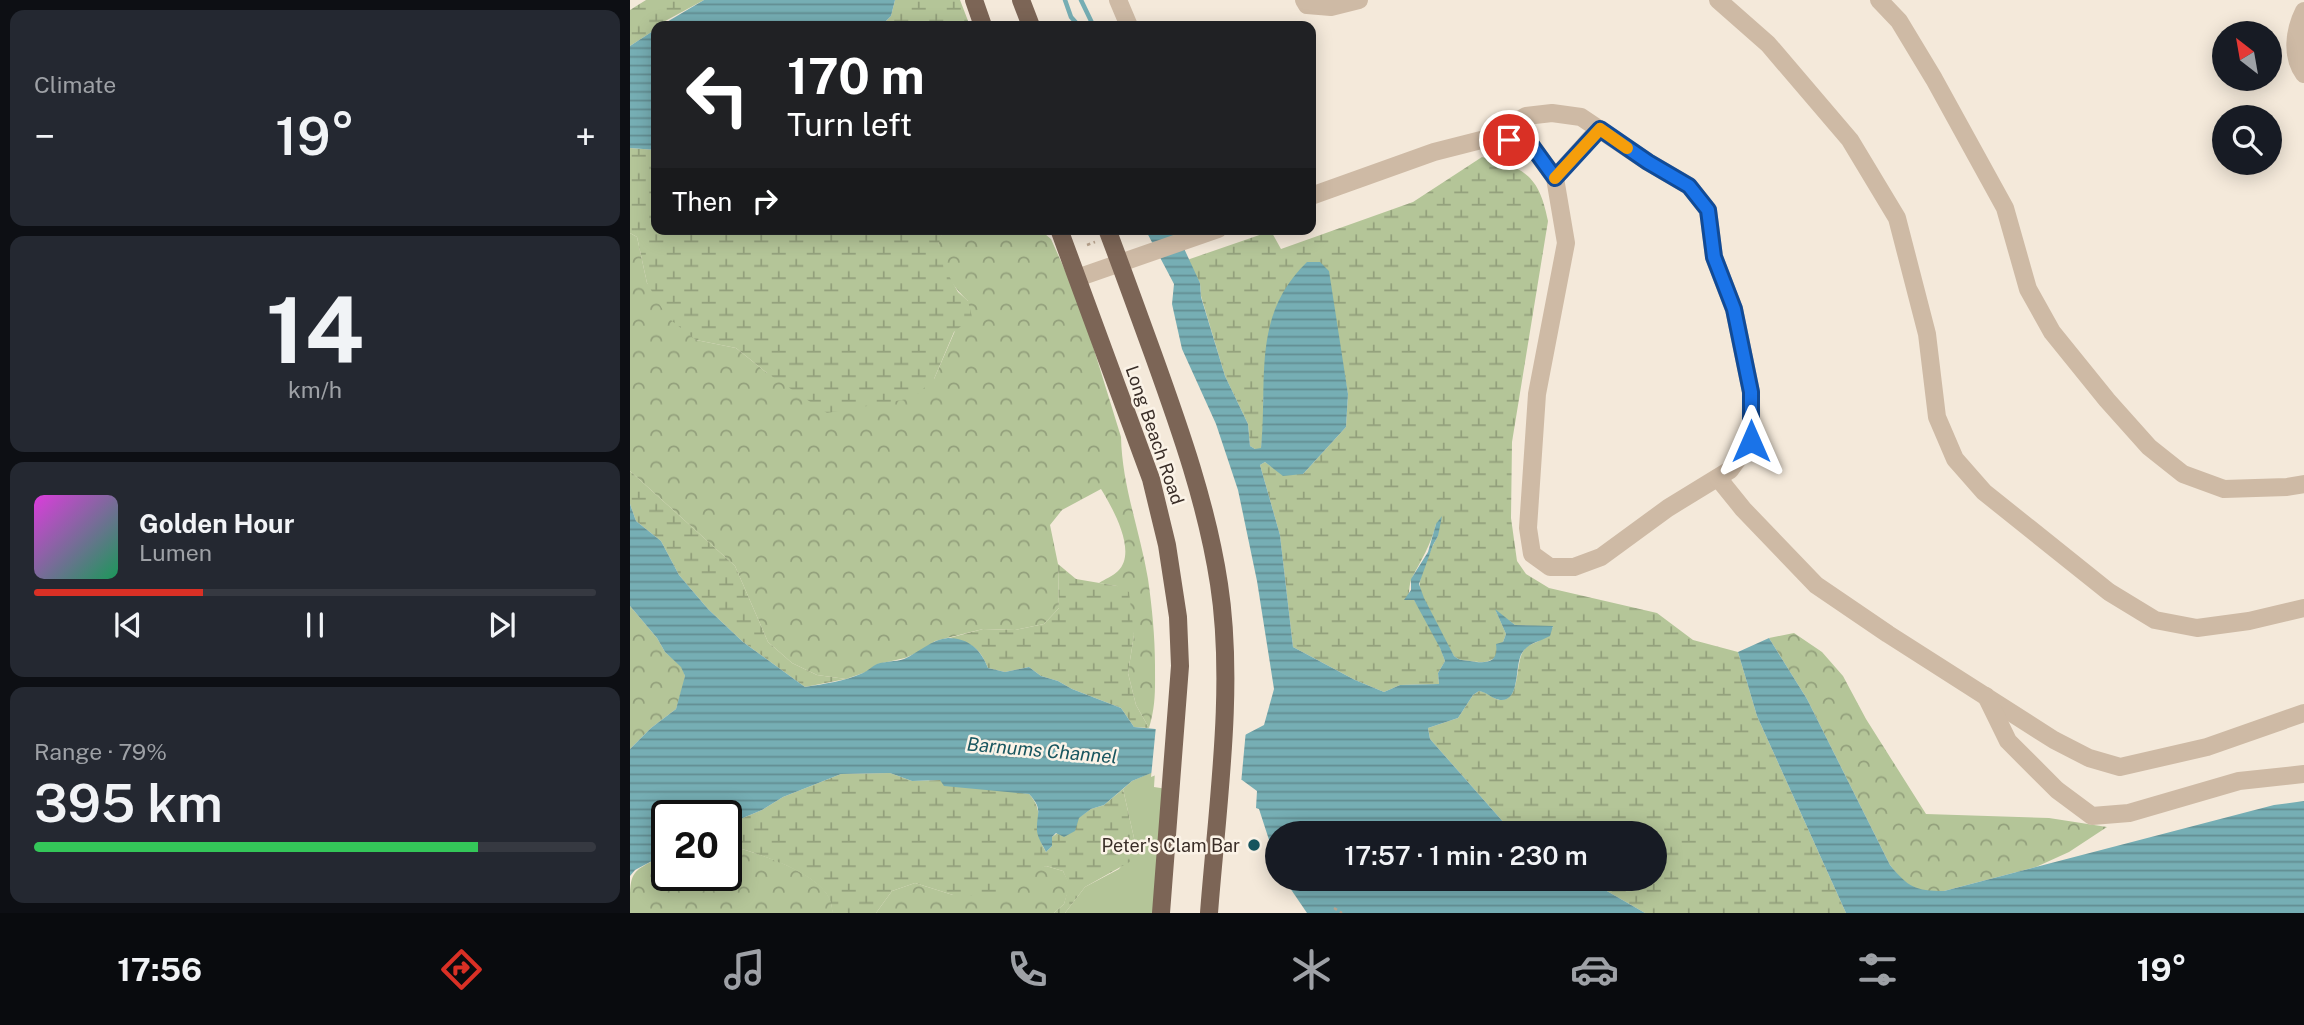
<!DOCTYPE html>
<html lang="en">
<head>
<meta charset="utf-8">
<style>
	body { margin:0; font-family:"Public Sans",sans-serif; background:#242831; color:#f1f3f6; height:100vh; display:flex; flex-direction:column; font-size:26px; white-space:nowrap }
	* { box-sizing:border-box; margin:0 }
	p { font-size:23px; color:#9ea1a6 }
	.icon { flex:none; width:38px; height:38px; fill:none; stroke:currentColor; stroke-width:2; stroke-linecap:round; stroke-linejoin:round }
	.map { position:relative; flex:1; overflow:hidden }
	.sheet { display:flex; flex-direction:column; gap:10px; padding:10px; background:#0d0f14; width:630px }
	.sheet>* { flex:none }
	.banner { position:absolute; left:21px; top:21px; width:665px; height:214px; border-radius:14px; box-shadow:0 4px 18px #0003; background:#202124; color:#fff; overflow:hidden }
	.needle { width:46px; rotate:329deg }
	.buttons { position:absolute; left:1582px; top:21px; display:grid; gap:14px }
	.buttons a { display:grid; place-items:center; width:70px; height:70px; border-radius:50%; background:#171b24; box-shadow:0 4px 18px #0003; font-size:35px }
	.speed { position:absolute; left:21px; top:800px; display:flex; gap:14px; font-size:35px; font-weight:700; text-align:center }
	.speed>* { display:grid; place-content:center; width:91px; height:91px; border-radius:50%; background:#171b24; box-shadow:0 4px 18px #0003; line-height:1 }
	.speed .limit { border:4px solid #111; border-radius:10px; background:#fff; color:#111 }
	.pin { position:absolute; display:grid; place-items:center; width:60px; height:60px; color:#fff; margin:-30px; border:4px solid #fff; border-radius:50%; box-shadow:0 2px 7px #0007 }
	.me { position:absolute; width:77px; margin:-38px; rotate:0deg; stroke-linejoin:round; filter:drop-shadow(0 0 5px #0008) }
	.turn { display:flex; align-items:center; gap:24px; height:147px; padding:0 21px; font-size:32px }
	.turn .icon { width:91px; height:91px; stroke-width:2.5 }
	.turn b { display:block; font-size:49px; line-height:60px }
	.then { display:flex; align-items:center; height:66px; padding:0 21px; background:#0003; gap:14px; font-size:26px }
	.big { font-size:52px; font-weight:600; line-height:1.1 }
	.sheet .card { flex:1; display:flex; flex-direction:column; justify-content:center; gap:10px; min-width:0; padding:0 24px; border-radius:14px; background:#242831 }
	.sheet .dial { align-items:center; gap:0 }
	.dial b { font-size:91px; line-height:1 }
	.song { display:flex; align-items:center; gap:21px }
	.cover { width:84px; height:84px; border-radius:10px; background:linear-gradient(135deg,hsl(300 70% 55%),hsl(150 70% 35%)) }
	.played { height:7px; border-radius:4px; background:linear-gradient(90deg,#d93025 30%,#363941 30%) }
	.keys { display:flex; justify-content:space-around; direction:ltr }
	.heat { display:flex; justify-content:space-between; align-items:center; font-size:38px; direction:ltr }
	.charge { height:10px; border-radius:5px; background:linear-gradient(90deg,#34c759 79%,#363941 0) }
	.trip { position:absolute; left:635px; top:821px; width:402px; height:70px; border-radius:35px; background:#171b24; box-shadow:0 4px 18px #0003; font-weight:600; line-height:70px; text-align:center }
	.tab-bar { display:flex; height:112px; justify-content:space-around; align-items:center; background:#090b0e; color:#9ea1a6 }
	.tab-bar .icon { width:49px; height:49px }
	.tab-bar .current { color:#d93025 }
	.tab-bar b { font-size:32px; color:#f1f3f6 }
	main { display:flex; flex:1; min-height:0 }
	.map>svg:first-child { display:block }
	.grass { fill:#b4c598 }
	.forest { fill:url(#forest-crowns) }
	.wetland { fill:url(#wetland-marsh) }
	.water { fill:url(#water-rules) }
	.pier { fill:#f4e9da }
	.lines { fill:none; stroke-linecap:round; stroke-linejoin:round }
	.stream { stroke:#76aeb4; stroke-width:4.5 }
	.path { stroke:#baa48f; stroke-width:2.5; stroke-dasharray:3.5 3.5; stroke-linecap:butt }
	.minor { stroke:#cebaa5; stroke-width:18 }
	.major { stroke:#7c6556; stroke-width:18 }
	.route-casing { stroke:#114b97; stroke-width:18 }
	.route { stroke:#1a73e8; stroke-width:12 }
	.slow { stroke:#f59e0b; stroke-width:12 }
	.poi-dot { fill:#18565f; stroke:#fbf3e7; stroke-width:2.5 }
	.labels { text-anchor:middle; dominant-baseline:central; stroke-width:5; stroke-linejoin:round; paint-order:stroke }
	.street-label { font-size:18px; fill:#392d27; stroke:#fbf3e7 }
	.poi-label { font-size:18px; fill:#392d27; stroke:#fbf3e7; text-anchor:end }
	.water-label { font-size:19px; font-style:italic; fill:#18565f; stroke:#fbf3e7 }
</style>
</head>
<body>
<main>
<section class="sheet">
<div class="card"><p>Climate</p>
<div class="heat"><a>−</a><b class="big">19°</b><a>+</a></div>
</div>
<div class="card dial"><b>14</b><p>km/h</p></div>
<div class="card">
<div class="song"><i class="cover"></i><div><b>Golden Hour</b><p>Lumen</p></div></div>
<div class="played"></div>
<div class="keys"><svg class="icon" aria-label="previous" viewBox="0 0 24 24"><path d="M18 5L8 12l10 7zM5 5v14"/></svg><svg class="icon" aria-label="pause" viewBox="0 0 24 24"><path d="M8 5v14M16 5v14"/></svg><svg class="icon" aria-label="next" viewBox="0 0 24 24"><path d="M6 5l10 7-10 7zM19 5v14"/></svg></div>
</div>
<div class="card"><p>Range · 79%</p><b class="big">395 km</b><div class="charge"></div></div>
</section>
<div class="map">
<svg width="1674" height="913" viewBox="0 0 1674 913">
	<defs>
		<pattern id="forest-crowns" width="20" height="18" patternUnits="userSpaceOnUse" patternTransform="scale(1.75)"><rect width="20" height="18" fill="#b4c598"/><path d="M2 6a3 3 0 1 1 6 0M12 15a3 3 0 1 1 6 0" fill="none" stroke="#93a07c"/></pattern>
		<pattern id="wetland-marsh" width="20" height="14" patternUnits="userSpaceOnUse" patternTransform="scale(1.75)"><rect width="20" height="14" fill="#b4c598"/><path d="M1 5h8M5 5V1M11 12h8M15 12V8" fill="none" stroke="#93a07c"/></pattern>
		<pattern id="water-rules" width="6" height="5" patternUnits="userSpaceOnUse" patternTransform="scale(1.75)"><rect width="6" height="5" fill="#76aeb4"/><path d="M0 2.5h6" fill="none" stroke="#628e92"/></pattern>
	</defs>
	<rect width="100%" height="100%" fill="#f4e9da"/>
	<path class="grass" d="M525 771 524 787 537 789 528 913H435L455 887 489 869 506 847 493 789 502 781Z"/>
	<g class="forest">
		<path d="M314 229H409L421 239 450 304 491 437C492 486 510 531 518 579 522 607 525 637 525 665 525 689 526 705 519 728L506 705 498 673 504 635 487 586 469 583C475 579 483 576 488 571 508 552 482 507 471 489L432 510 420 525 428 564 429 608 414 624 385 630 353 629 305 641 293 650 275 658 248 664 236 672 216 679 187 675 162 663 138 642 105 566 0 471V233L7 237 17 283 66 340 106 348 137 373 304 379 338 301C325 289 307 265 308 246 308 241 312 234 314 229Z"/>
		<path d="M0 606 27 638 35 652 52 667 55 676 54 683 46 709 21 728 0 749Z"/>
		<path d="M1164 633 1192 652 1213 676 1236 719 1296 814 1419 818 1477 827 1439 852 1406 867 1314 891H1293L1282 887 1272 880 1260 865 1177 699 1139 638Z"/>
		<path d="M96 844C124 853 207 875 202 913H0C0 867 0 874 37 853V875H96Z"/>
		<path d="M416 866 433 871 440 885 434 904 424 913H246L262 891 285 883 323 895Z"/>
	</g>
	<g class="wetland">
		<path d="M16 0H74L26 26V29L0 46V10Z"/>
		<path d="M265 0H330L340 26H251L261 16Z"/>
		<path d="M0 148 26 150V229H314L308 245 314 267 328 292 338 301 342 317 324 332 304 379 283 398 197 413 137 373 106 348 66 340 37 317 17 283 7 237 0 233Z"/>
		<path d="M852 157C895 168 909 175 918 221L882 442 881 518 887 561 896 574 919 588 1027 613 1063 640 1108 652 1127 716 1216 913H1015L956 879 1026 878V833H883L800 739 798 728 828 718 843 695 849 691C857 692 862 698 869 700 892 702 884 663 894 650 899 643 906 644 912 639 916 636 920 631 923 627L885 625 866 611 876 634C868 655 866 666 840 661 833 660 830 661 824 656 816 641 787 597 790 582 791 574 803 543 808 536L806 524C801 545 791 560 782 578 778 586 781 592 776 600H784C797 618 808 640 815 661L808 673 809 684 770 685 754 692 725 680 663 647 650 535 630 465 635 462 643 468 673 474 716 427 718 394 708 338 633 397 634 419 631 449H625L620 446 618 424 595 376 571 296 570 283 557 260 641 231 651 249 783 202Z"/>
		<path d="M0 471 105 566 138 642 162 663 187 675 216 679 175 687 113 642 78 609 49 575 31 541 6 521 0 504Z"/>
		<path d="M428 564 446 579 487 586 499 592 504 635 498 673 506 705 519 728 504 727 491 708 442 689 428 681 411 676 399 667 375 672 358 668C349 646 342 644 319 638L353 629 385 630 414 624 429 608Z"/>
		<path d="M260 773 282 781 310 780 399 794C418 815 400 826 416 852L422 846V837L461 809 474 805 493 789 506 847 503 860 455 887 435 913H424L434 904 439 885 433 871 416 866 359 896 323 895 285 883 262 891 246 913H202C206 875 124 853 96 844V825L132 810 153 797 211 774Z"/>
	</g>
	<g class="water">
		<path d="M74 0H265L261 16 251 26H30Z"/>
		<path d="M26 29V150L0 148V46Z"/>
		<path d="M515 229H545L570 283 571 297 595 376 618 424 620 446 625 449 631 448C638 380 621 316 677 262H690L699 271 718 394 716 427 673 474 653 476 635 462 630 465 650 535 663 647 725 680 754 692 770 685 809 684 808 673 815 661 810 648 784 600H774L781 590V579L798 552 806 524 812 516 808 536 803 545 789 584 794 598 824 656C830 661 833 660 840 661 856 664 869 663 866 644L873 642 876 634 865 609 885 625 923 626 920 636C909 642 898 643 892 653 884 666 891 702 870 700 862 699 857 692 849 691L843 695 828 718 798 728 800 739 883 833H648L647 847V845L641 846 629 809 626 808 627 791 612 780 526 771 502 781 474 805 461 809 449 818 445 831 434 837 426 833 422 837V846L416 852C413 845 408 839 407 831 406 813 414 810 399 794L314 786 310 780 282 781 260 773 211 774 153 797 132 810 96 825V816H37V853L5 870 0 876V749L21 728 46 709 55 676 51 667 35 652 27 638 0 606V504L6 521 31 541 49 575 78 609 113 642 175 687C194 684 215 681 233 673 238 671 242 666 247 664 255 661 265 662 274 659 288 653 302 639 318 638 339 638 351 650 358 668L375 672 399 667 411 676 428 681 442 689 491 708 504 727 611 737 634 725 644 689 627 581 608 490 586 424 552 349 542 304 544 284Z"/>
		<path d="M1139 638 1177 699 1260 865C1278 887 1285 891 1314 891L1644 805 1674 801V913H1216L1127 716 1108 652Z"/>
		<path d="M657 879H956L1015 913H677L660 888Z"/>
	</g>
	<path class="pier" d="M526 726 611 733 616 730 611 784 526 775 521 777Z"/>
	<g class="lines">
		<g class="stream">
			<path d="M435 0 441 17 449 26"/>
			<path d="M451 0 463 25"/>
		</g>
		<g class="path">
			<path d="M457 245 465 242"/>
			<path d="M704 908 712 913"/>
		</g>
		<g class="minor">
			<path d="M488 0 499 26"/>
			<path d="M674 0 677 5 701 7 729 0"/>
			<path d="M1088 0 1138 44 1220 140 1267 218 1297 334 1307 417 1325 459 1354 492 1479 592 1525 620 1567 628 1619 621 1674 608"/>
			<path d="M1249 0 1269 21 1304 79 1375 208 1398 289 1422 332 1477 400 1519 447 1553 474 1594 489 1657 487 1674 484"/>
			<path d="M1674 11C1664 31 1661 56 1674 74"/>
			<path d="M925 178 969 129"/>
			<path d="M681 196 804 152 859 138 896 116 922 113 951 117 1018 162 1059 186 1078 210 1084 257 1104 309 1121 392V441L1100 470 1038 508 971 557 944 567H920L902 554 898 528 907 394 936 243 925 178 899 142 859 138"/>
			<path d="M447 278 588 229"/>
			<path d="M1088 478 1113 509 1186 585 1258 634 1424 740 1459 758 1490 767 1577 747 1674 713"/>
			<path d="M1356 696 1378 741 1427 790 1462 816 1499 813 1609 781 1674 774"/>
		</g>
		<g class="major">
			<path d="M344 0 353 26"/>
			<path d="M391 0 401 26"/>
			<path d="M429 229 521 479 537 545 548 617 550 666 531 913"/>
			<path d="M477 229C493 271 508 313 523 354 550 429 577 505 589 584 605 687 587 808 579 913"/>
		</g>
	</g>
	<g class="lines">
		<defs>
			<path id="route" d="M879 140 899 142 925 178 970 129 1018 162 1059 186 1078 210 1084 257 1104 309 1121 392V441"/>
		</defs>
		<use href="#route" class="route-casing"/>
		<use href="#route" class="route"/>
		<path class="slow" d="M925 178 970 129 997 148"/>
	</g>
	<circle class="poi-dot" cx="624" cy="845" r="7"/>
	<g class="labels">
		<g class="street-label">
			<text transform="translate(525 435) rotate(71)">Long Beach Road</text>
		</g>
		<g class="poi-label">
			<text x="610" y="845">Peter's Clam Bar</text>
		</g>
		<g class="water-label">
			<text transform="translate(412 750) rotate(5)">Barnums Channel</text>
		</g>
	</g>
</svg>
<div class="buttons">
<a><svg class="needle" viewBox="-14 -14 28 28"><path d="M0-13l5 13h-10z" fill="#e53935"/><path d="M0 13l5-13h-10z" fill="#9ea1a6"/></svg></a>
<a><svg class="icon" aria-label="search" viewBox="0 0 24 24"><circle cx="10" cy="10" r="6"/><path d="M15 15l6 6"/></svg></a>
</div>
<div class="speed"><div class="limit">20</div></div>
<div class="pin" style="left:879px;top:140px;background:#d93025"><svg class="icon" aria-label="arrive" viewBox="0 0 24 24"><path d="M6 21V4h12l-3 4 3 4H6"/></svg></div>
<svg class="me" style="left:1121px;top:441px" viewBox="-20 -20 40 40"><path d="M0-17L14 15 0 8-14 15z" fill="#1a73e8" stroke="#fff" stroke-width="4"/></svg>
<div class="trip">17:57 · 1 min · 230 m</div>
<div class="banner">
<div class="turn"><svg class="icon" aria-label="left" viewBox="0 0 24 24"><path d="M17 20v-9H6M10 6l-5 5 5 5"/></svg><div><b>170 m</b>Turn left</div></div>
<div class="then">Then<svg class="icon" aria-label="right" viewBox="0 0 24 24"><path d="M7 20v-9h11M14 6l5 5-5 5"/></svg></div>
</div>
</div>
</main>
<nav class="tab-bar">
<b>17:56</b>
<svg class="icon current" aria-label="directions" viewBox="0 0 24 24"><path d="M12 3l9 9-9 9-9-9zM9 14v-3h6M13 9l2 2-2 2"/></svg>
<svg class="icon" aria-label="music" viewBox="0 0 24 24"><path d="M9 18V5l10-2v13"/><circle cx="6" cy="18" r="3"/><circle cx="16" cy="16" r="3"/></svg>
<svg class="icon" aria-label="phone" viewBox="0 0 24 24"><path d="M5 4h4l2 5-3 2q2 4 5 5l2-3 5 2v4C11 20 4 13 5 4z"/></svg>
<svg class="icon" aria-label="climate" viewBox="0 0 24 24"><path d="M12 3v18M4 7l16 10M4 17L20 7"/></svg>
<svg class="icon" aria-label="car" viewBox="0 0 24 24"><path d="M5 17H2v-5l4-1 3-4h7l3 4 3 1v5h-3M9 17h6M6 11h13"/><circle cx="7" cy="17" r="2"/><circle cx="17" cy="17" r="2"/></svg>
<svg class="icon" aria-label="filters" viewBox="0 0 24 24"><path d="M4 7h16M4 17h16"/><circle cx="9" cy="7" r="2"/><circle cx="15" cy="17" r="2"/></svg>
<b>19°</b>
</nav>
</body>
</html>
